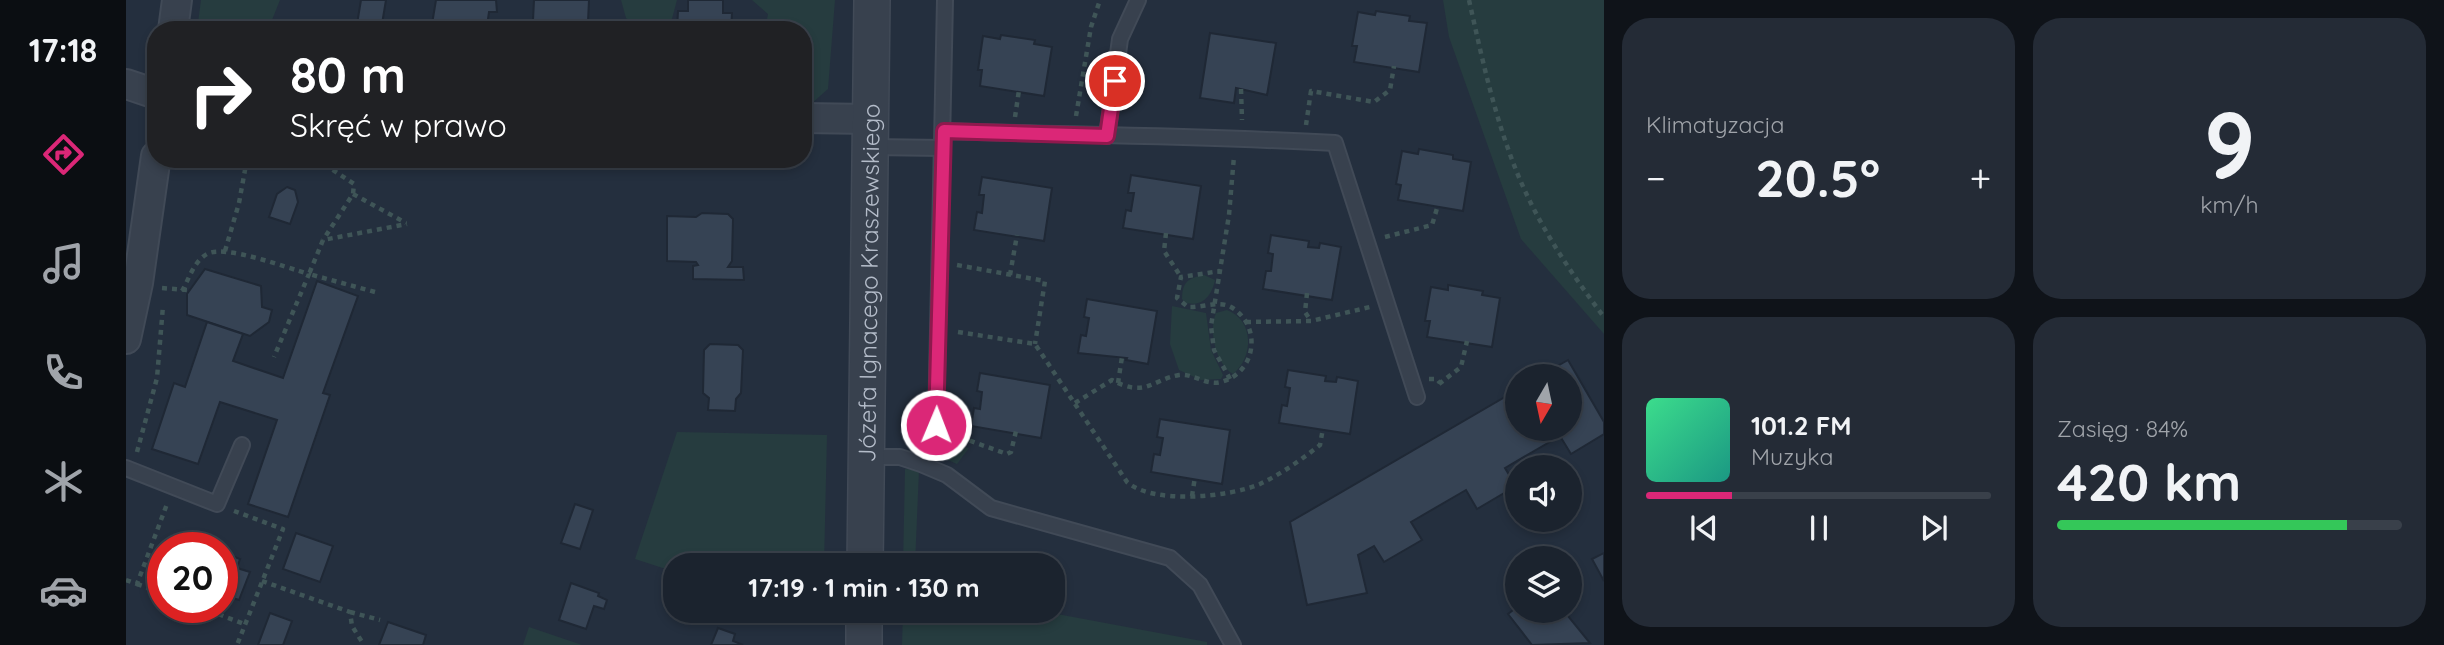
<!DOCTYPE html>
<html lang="pl">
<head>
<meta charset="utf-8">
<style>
	body { margin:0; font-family:Quicksand,sans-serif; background:#242b36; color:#f1f3f6; height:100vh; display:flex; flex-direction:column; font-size:26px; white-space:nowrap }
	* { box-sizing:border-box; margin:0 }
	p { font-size:23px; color:#a0a4aa }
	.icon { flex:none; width:38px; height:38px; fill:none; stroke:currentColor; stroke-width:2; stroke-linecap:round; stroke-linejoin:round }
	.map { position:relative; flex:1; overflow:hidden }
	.sheet { display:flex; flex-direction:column; gap:18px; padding:18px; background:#0f1319; width:840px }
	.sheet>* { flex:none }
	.top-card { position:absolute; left:21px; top:21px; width:665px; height:147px; border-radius:28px; box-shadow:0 4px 10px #0003,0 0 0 2px #39404a; background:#202124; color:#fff; overflow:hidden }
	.needle { width:46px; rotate:189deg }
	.tools { position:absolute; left:1379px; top:364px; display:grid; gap:14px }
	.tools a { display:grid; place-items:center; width:77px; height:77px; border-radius:50%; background:#1b232e; box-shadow:0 4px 10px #0003,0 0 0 2px #39404a; font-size:35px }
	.speed { position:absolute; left:21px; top:532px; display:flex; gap:14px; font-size:35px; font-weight:700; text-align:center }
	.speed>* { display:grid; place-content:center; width:91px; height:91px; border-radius:50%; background:#1b232e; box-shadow:0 4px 10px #0003,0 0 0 2px #39404a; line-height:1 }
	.speed .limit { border:10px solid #d22; background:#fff; color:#111 }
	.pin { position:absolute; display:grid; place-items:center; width:60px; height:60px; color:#fff; margin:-30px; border:4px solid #fff; border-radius:50%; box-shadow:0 2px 7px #0007 }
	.me { position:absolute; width:77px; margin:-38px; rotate:1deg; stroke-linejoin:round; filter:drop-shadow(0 0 5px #0008) }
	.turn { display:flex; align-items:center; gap:24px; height:147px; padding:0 28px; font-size:32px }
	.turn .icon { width:91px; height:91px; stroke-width:2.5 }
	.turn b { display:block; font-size:49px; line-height:60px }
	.big { font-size:52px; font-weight:800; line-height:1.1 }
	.sheet .widget { flex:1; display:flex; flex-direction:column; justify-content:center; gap:10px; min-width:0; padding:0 24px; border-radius:28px; background:#242b36 }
	.sheet .dial { align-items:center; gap:0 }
	.dial b { font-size:91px; line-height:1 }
	.song { display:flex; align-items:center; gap:21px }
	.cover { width:84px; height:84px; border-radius:10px; background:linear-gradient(135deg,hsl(150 70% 55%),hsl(170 70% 35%)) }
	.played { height:7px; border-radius:4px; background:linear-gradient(90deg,#db2777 25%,#39404a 25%) }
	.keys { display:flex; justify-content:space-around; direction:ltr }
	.heat { display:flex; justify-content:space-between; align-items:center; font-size:38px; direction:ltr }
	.charge { height:10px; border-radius:5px; background:linear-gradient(90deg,#34c759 84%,#39404a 0) }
	.sheet .tiles { flex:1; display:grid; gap:18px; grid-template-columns:repeat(2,1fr) }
	.trip { position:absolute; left:537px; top:553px; width:402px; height:70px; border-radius:28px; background:#1b232e; box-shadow:0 4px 10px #0003,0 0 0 2px #39404a; font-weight:800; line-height:70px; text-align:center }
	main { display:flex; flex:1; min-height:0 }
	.tab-bar { display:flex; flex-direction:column; width:126px; justify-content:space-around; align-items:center; background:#0b0e12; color:#a0a4aa }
	.tab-bar .icon { width:49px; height:49px }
	.tab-bar .active { color:#db2777 }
	.tab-bar b { font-size:32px; color:#f1f3f6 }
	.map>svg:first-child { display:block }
	.green { fill:#263c3f }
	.building { fill:#364354; stroke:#1f2835; stroke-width:2 }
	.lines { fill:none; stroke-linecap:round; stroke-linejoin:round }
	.service-casing { stroke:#414a57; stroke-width:18 }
	.minor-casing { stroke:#414a57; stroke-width:32 }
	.tertiary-casing { stroke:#414a57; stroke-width:38 }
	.path { stroke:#3f5557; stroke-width:4.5; stroke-dasharray:5 5; stroke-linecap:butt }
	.service { stroke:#38414e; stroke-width:14 }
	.minor { stroke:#38414e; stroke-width:28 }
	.tertiary { stroke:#38414e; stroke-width:35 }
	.route-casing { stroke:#8e194d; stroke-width:18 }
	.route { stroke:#db2777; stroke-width:12 }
	.labels { text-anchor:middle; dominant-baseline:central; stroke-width:7; stroke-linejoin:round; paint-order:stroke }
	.street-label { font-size:24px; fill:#b4bcc9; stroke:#1d2633 }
</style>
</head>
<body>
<main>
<nav class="tab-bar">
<b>17:18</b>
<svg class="icon active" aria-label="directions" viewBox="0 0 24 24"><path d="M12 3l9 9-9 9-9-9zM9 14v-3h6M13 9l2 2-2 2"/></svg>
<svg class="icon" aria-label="music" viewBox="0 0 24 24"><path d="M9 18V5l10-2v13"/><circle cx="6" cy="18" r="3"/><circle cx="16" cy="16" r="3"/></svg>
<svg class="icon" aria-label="phone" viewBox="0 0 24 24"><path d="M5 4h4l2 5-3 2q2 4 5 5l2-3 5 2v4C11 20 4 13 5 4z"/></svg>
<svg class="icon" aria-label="climate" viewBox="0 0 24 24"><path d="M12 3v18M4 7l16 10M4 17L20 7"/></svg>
<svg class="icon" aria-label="car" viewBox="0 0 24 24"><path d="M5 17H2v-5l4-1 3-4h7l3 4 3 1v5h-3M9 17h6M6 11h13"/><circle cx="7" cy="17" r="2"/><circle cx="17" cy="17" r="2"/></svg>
</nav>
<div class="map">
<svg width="1478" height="645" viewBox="0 0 1478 645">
	<rect width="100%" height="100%" fill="#242f3e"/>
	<g class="green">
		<path d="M75 0H154L142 30H71Z"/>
		<path d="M495 0H551L543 30H514L500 18Z"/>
		<path d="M626 0H709L702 89 685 104H677V30H639L642 14Z"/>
		<path d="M1317 0H1478V334L1395 239 1323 37Z"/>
		<path d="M1078 275 1089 280C1086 295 1077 307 1060 303L1056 299C1056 282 1062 278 1078 275Z"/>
		<path d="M1046 306 1080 313 1085 350 1097 375 1095 379 1075 380 1053 370 1044 344Z"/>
		<path d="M1101 310C1128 320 1128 357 1107 374 1090 365 1082 330 1090 313Z"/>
		<path d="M551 432 701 435 698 565H550L549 572 509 559Z"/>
		<path d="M779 435 843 448 831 464 779 441Z"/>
		<path d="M779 469 793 470 789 565H777Z"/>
		<path d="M777 611H915L1081 642V645H776Z"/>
		<path d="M403 627 456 645H397Z"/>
	</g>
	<g class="building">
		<path d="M235 0H260L255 30H230Z"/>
		<path d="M310 0H370L371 12H363L362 19 368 30H305Z"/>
		<path d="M408 0H463L462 22 407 20Z"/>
		<path d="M562 0H597V13H606L605 30H551L552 11H562Z"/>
		<path d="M1250 11 1284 16 1283 21 1301 23 1293 72 1228 62 1231 46H1226L1232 12 1249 15Z"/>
		<path d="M1084 33 1150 43 1141 95 1110 88 1108 103 1074 98Z"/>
		<path d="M875 35 909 40 908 44 926 47 918 96 854 86 856 70H852L857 36 874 39Z"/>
		<path d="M1293 149 1327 155V159L1345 162 1337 211 1272 200 1275 185 1270 184 1276 151 1292 154Z"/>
		<path d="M1005 175 1075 186 1067 239 997 228 1000 210 1005 211 1008 193H1002Z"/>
		<path d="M856 177 926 188 918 241 848 230 851 212 856 213 858 195H853Z"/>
		<path d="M161 187 169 190 172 202 164 224 143 217 151 194Z"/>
		<path d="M576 213 602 214 607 219 606 261 602 267H617L618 280 567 279V266L572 265 570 262 541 261V216L570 217Z"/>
		<path d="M1145 235 1183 241 1182 247 1193 248 1194 243 1215 247 1206 300 1137 289 1140 271H1145L1147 254 1142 253Z"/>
		<path d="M79 269 135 286 136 307 146 310 143 322 124 336 61 315V294Z"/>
		<path d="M191 281 232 296 197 393 204 395 162 517 122 504 151 420 94 402 72 464 26 449 48 383 59 387 81 322 117 334 107 361 157 378Z"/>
		<path d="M1322 285 1357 291 1356 295 1374 298 1366 347 1301 337 1304 321H1299L1305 287 1322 290Z"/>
		<path d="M961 299 1031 311 1022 364 1000 360 1001 358 952 353 955 335 960 336 963 318 958 317Z"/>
		<path d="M584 344 612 345 617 350 615 393 610 399 609 411 582 410 583 398 577 393 578 350Z"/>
		<path d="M1442 360 1478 422V434L1445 454 1434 436 1379 468 1390 486 1351 509 1340 490 1285 522 1296 540 1258 562 1248 546 1232 555 1241 593 1181 605 1164 522 1391 390V429H1444V376H1414Z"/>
		<path d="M1162 370 1200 376 1199 381 1210 382 1211 377 1232 381 1224 434 1153 423 1156 405 1161 406 1164 388 1159 387Z"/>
		<path d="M854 373 924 385 915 438 845 426 848 408 854 409 856 392 851 391Z"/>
		<path d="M1034 419 1104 430 1096 484 1025 472 1028 454 1034 455 1037 438 1031 437Z"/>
		<path d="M449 504 467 510 454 549 435 543Z"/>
		<path d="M170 533 207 546 194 582 157 569Z"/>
		<path d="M58 538 85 548H41L44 541 55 545Z"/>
		<path d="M96 552 114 559 111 568 124 572 113 600 101 596 98 604Z"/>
		<path d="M1478 553V581L1466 559Z"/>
		<path d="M445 583 473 593 472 596 481 600 478 609 468 606 460 629 433 620Z"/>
		<path d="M1391 607V611H1438L1464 643 1406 645 1382 614Z"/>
		<path d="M144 613 166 621 157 645H132Z"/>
		<path d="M262 622 300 635 297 645H253Z"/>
		<path d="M592 628 609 634 607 641 617 645H585Z"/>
	</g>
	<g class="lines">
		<defs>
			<g id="service">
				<path d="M818 131C948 135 1078 136 1209 143L1291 397"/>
				<path d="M981 136 994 39 1012 0"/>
				<path d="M745 147 817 148"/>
				<path d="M810 425 819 0"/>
				<path d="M741 457H774L795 464 821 475 865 508 1044 558 1074 585 1107 645"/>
				<path d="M0 468 91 504 116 445"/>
			</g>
			<g id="minor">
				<path d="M47 30 51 0"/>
				<path d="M0 84 30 94"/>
				<path d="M677 118 744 119"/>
				<path d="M0 339 12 283 30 156"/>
			</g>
			<g id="tertiary">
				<path id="s1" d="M739 565 746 0"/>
				<path d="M738 645V611"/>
			</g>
		</defs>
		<use href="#service" class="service-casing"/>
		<use href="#minor" class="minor-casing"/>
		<use href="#tertiary" class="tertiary-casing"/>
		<g class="path">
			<path d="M1343 0C1356 58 1368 115 1390 170 1411 223 1444 272 1478 317"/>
			<path d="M1115 89 1116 120"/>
			<path d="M950 116 965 27 974 0"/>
			<path d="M889 117 893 90"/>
			<path d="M1180 125 1185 91 1248 102 1264 90 1268 66"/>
			<path d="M190 159 228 184 227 194 197 240"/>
			<path d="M227 194 280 223"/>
			<path d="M1040 233 1038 251 1055 277"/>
			<path d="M1259 237 1306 225 1312 205"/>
			<path d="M99 251 113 203 121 159"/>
			<path d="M831 265 919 281 909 344"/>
			<path d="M884 275 891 235"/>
			<path d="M36 288 62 290"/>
			<path d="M56 291C63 279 68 261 81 254 99 244 161 268 183 274L148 357"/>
			<path d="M249 292 183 274 197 240 281 224"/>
			<path d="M1181 293 1179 312 1185 321"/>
			<path d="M1120 322 1185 321 1244 307"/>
			<path d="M832 332 909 344 1001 482C1027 505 1104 497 1134 484 1155 474 1175 460 1194 445L1197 428"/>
			<path d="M1104 379 1088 350 1085 326 1103 215 1108 156"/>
			<path d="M1303 379H1311L1314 383"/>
			<path d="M992 383 996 357"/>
			<path d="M1313 384 1335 367 1341 341"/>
			<path d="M949 403 986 380C1020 398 1025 380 1053 375 1067 373 1080 386 1095 382 1130 373 1137 326 1105 307 1092 300 1076 308 1062 307L1051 298 1055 277 1094 271"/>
			<path d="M825 434 881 454 885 452 890 431"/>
			<path d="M11 452 31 378 37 306"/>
			<path d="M1066 496 1069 477"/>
			<path d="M108 511 157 529 111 645"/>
			<path d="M0 580 11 584 41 504"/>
			<path d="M136 581 224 612 226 626 238 645"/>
			<path d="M11 584 37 593"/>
			<path d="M74 607 118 624"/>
			<path d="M224 612 254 620"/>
		</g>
		<use href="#service" class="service"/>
		<use href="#minor" class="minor"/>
		<use href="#tertiary" class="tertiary"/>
	</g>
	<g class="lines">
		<defs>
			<path id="route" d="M810 425 818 131 981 136 989 81"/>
		</defs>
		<use href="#route" class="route-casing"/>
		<use href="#route" class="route"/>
	</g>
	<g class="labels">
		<g class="street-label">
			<text stroke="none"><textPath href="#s1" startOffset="282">Józefa Ignacego Kraszewskiego</textPath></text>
		</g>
	</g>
</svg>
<div class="tools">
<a><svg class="needle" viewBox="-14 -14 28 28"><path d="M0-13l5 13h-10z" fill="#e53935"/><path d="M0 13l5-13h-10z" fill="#a0a4aa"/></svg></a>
<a><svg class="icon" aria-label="sound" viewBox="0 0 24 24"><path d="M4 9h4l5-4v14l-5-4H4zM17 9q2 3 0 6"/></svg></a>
<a><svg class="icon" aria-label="layers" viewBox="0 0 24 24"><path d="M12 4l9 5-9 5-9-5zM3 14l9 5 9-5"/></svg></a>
</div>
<div class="speed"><div class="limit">20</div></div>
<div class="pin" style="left:989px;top:81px;background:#d93025"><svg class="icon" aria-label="arrive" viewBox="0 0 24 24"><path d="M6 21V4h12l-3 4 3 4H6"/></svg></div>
<svg class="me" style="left:810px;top:425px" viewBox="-20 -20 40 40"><circle r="17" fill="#db2777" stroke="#fff" stroke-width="3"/><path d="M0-11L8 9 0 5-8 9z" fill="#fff"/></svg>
<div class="trip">17:19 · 1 min · 130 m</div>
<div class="top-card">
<div class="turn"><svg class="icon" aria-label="right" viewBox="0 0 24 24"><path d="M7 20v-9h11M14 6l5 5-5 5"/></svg><div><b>80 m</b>Skręć w prawo</div></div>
</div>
</div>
<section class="sheet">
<div class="tiles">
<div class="widget"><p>Klimatyzacja</p>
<div class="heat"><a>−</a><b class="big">20.5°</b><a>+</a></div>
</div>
<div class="widget dial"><b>9</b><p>km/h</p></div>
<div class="widget">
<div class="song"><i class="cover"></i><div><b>101.2 FM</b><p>Muzyka</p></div></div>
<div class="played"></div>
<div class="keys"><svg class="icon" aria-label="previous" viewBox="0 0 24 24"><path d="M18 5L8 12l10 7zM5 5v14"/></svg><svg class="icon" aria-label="pause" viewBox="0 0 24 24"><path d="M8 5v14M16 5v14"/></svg><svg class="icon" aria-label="next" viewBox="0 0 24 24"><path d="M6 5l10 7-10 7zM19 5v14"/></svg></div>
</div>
<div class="widget"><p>Zasięg · 84%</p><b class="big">420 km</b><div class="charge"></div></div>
</div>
</section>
</main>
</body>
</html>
